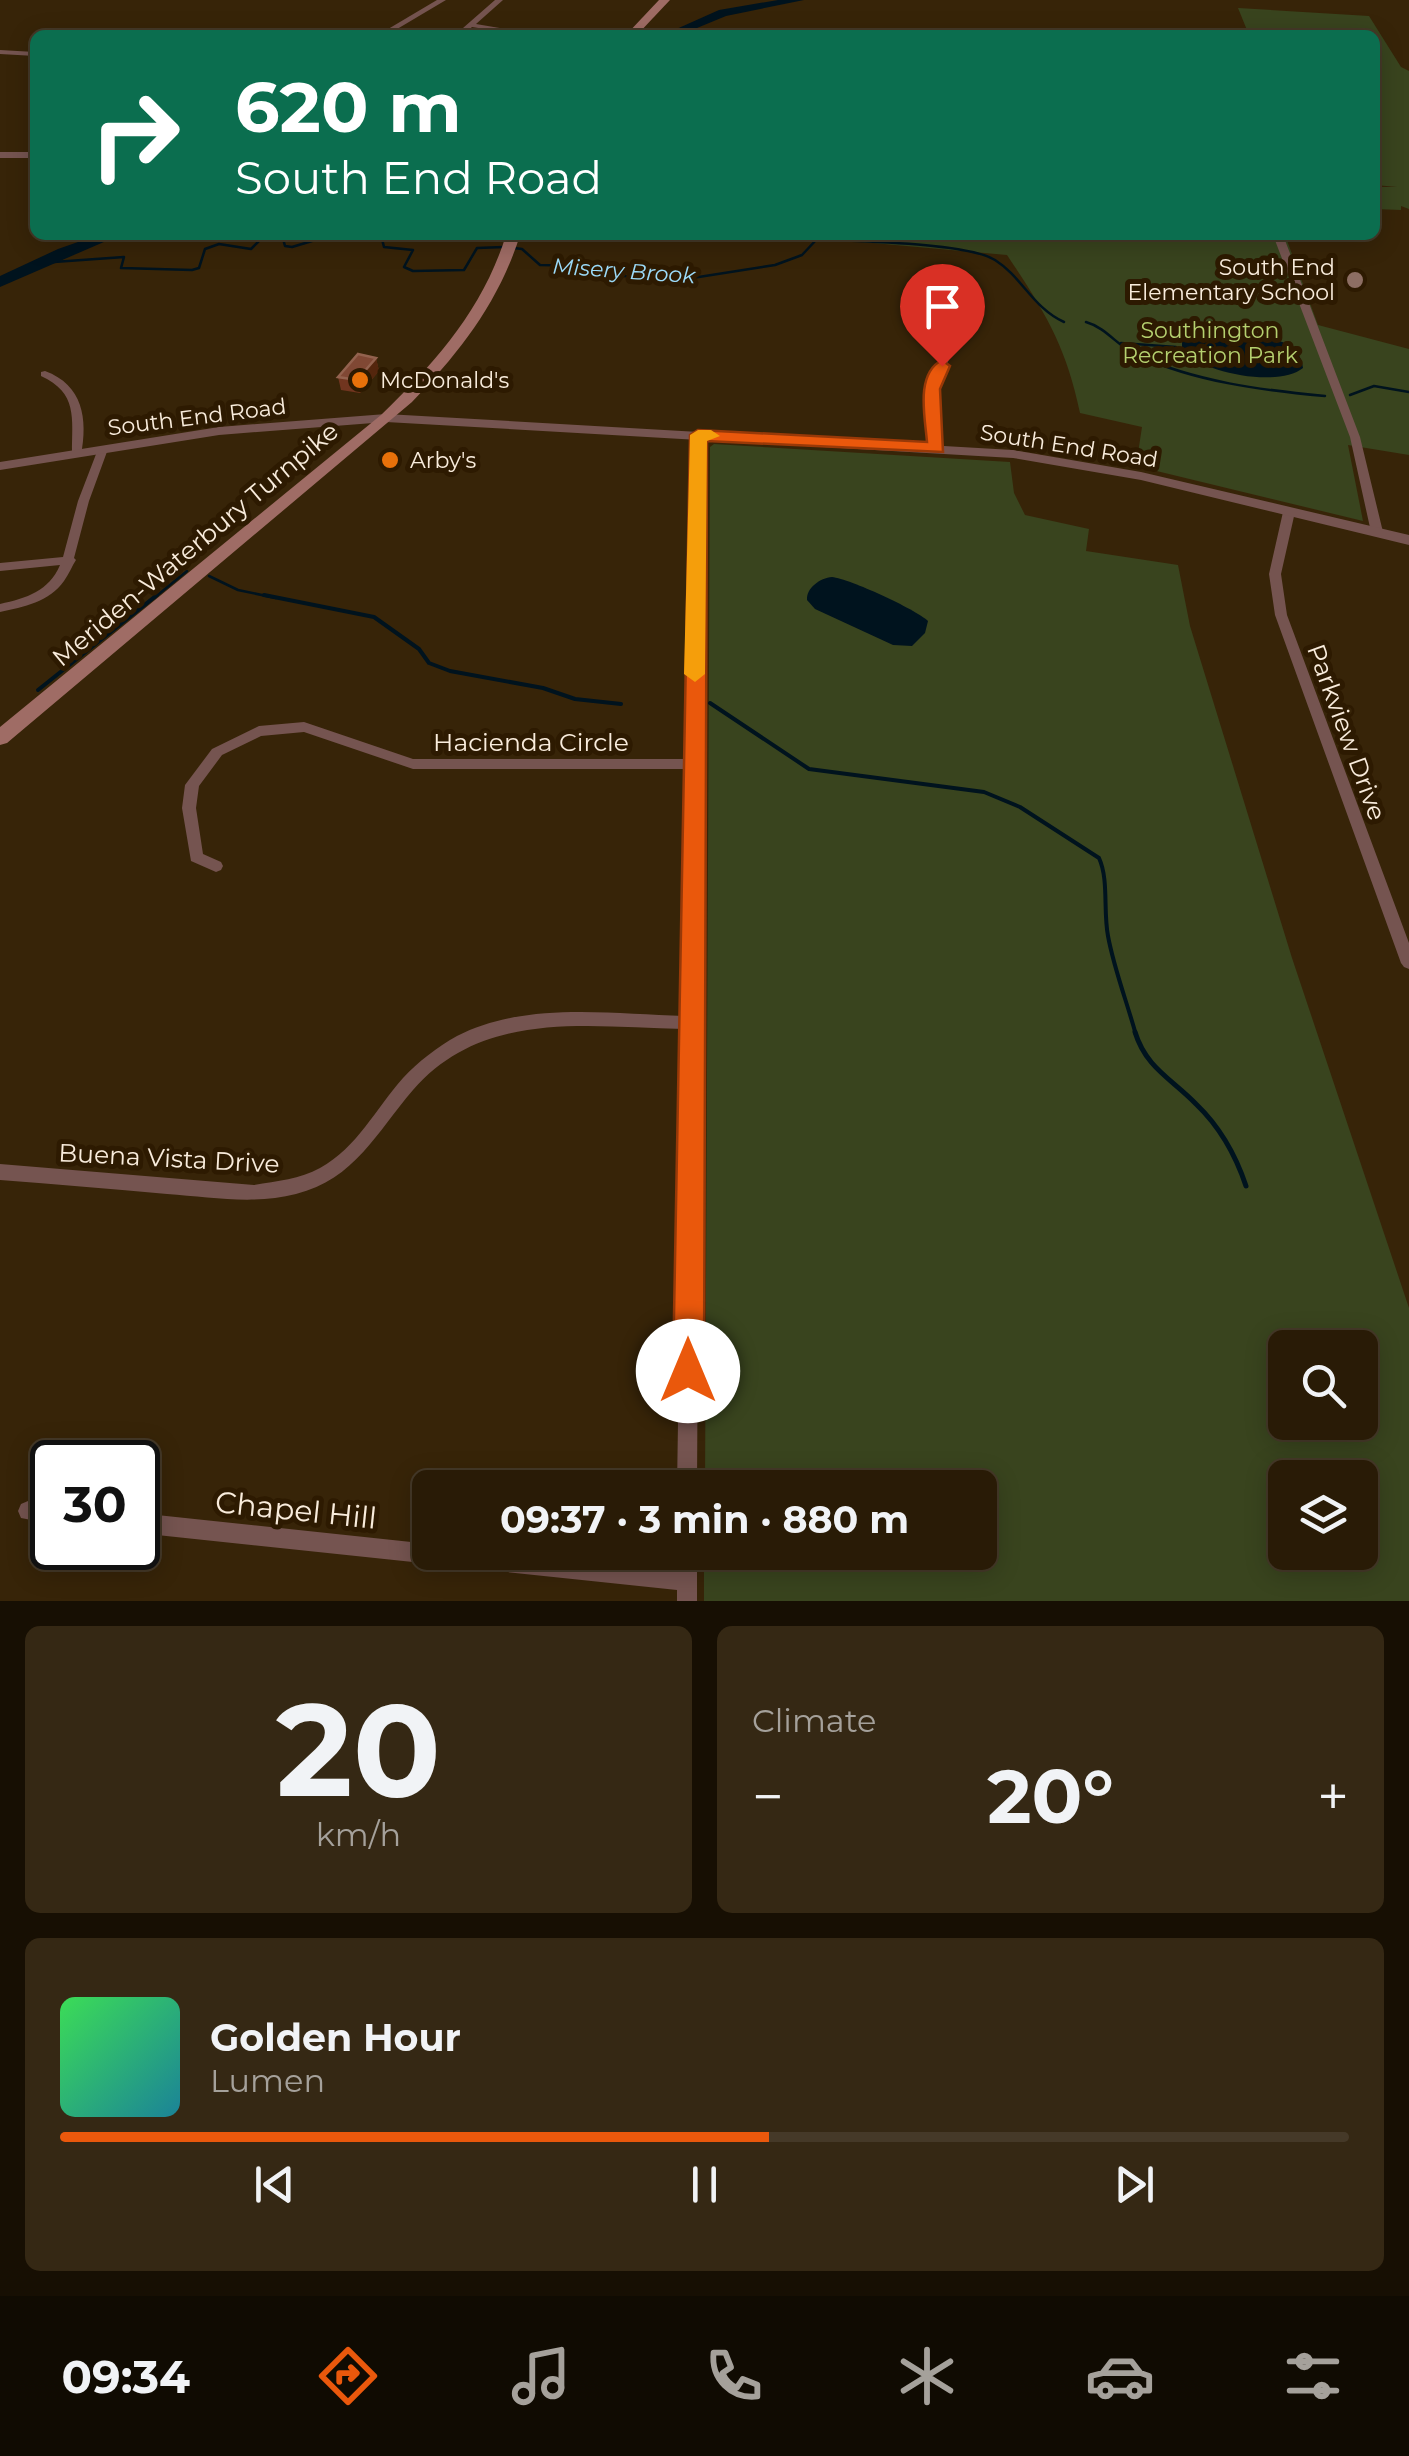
<!DOCTYPE html>
<html lang="en">
<head>
<meta charset="utf-8">
<style>
	body { margin:0; font-family:Montserrat,sans-serif; background:#352814; color:#f1f3f6; height:100vh; display:flex; flex-direction:column; font-size:38px; white-space:nowrap }
	* { box-sizing:border-box; margin:0 }
	p { font-size:32px; color:#a5a19b }
	.icon { flex:none; width:55px; height:55px; fill:none; stroke:currentColor; stroke-width:2; stroke-linecap:round; stroke-linejoin:round }
	.map { position:relative; height:1601px; overflow:hidden }
	.details { display:flex; flex-direction:column; gap:25px; padding:25px; background:#170f03; flex:1 }
	.details>* { flex:none }
	.guide { position:absolute; left:30px; top:30px; width:1350px; height:210px; border-radius:15px; box-shadow:0 5px 25px #0003,0 0 0 2px #453928; background:#0b6e4f; color:#fff; overflow:hidden }
	.tools { position:absolute; left:1268px; top:1330px; display:grid; gap:20px }
	.tools a { display:grid; place-items:center; width:110px; height:110px; border-radius:15px; background:#291b06; box-shadow:0 5px 25px #0003,0 0 0 2px #453928; font-size:50px }
	.speed { position:absolute; left:30px; top:1440px; display:flex; gap:20px; font-size:50px; font-weight:700; text-align:center }
	.speed>* { display:grid; place-content:center; width:130px; height:130px; border-radius:50%; background:#291b06; box-shadow:0 5px 25px #0003,0 0 0 2px #453928; line-height:1 }
	.speed .limit { border:5px solid #111; border-radius:15px; background:#fff; color:#111 }
	.pin { position:absolute; display:grid; place-items:center; width:85px; height:85px; color:#fff; margin:-102px -42px; border-radius:50% 50% 50% 0; rotate:-45deg; box-shadow:0 0 10px #0007 }
	.pin .icon { rotate:45deg }
	.me { position:absolute; width:110px; margin:-55px; rotate:0deg; stroke-linejoin:round; filter:drop-shadow(0 0 8px #0008) }
	.turn { display:flex; align-items:center; gap:35px; height:210px; padding:0 40px; font-size:45px }
	.turn .icon { width:130px; height:130px; stroke-width:2.5 }
	.turn b { display:block; font-size:70px; line-height:85px }
	.big { font-size:75px; font-weight:700; line-height:1.1 }
	.details .widget { flex:1; display:flex; flex-direction:column; justify-content:center; gap:15px; min-width:0; padding:0 35px; border-radius:15px; background:#352814 }
	.details .dial { align-items:center; gap:0 }
	.dial b { font-size:130px; line-height:1 }
	.song { display:flex; align-items:center; gap:30px }
	.cover { width:120px; height:120px; border-radius:15px; background:linear-gradient(135deg,hsl(130 70% 55%),hsl(190 70% 35%)) }
	.played { height:10px; border-radius:5px; background:linear-gradient(90deg,#ea580c 55%,#453928 55%) }
	.keys { display:flex; justify-content:space-around; direction:ltr }
	.heat { display:flex; justify-content:space-between; align-items:center; font-size:55px; direction:ltr }
	.details .tiles { flex:1; display:grid; gap:25px; grid-template-columns:1fr 1fr }
	.widget:last-child { grid-column:span 2 }
	.trip { position:absolute; left:412px; top:1470px; width:585px; height:100px; border-radius:15px; background:#291b06; box-shadow:0 5px 25px #0003,0 0 0 2px #453928; font-weight:700; line-height:100px; text-align:center }
	.tabs { display:flex; height:160px; justify-content:space-around; align-items:center; background:#100b02; color:#a5a19b }
	.tabs .icon { width:70px; height:70px }
	.tabs .on { color:#ea580c }
	.tabs b { font-size:45px; color:#f1f3f6 }
	.map>svg:first-child { display:block }
	.green { fill:#39441e; fill-rule:evenodd }
	.water { fill:#00131e }
	.lines { fill:none; stroke-linecap:round; stroke-linejoin:round }
	.stream-far2 { stroke:#00131e; stroke-width:2.5 }
	.stream-far1 { stroke:#00131e; stroke-width:4 }
	.stream { stroke:#00131e; stroke-width:5 }
	.river { fill:#00131e; fill-rule:evenodd }
	.minor { fill:#755450; fill-rule:evenodd }
	.tertiary { fill:#755450; fill-rule:evenodd }
	.secondary { fill:#9f6c65; fill-rule:evenodd }
	.wall { fill:#71351f }
	.shaded-wall { fill:#54260d }
	.building { fill:#804834; stroke:#93624e; stroke-width:2.5 }
	.route { fill:#ea580c; stroke:#983908; stroke-width:2.5 }
	.slow { fill:#f59e0b }
	.education-dot { fill:#8d6e63; stroke:#2d1a01; stroke-width:4 }
	.food-dot { fill:#e8710a; stroke:#2d1a01; stroke-width:4 }
	.labels { text-anchor:middle; dominant-baseline:central; stroke-width:10; stroke-linejoin:round; paint-order:stroke }
	.far-poi-label { font-size:22px; fill:#f9ecdc; stroke:#2d1a01; text-anchor:start }
	.far-water-label { font-size:22px; font-style:italic; fill:#9cdbf9; stroke:#2d1a01 }
	.far-park-label { font-size:22px; fill:#b5d06f; stroke:#2d1a01 }
	.far-street-label { font-size:22px; fill:#f9ecdc; stroke:#2d1a01 }
	.street-label { font-size:25px; fill:#f9ecdc; stroke:#2d1a01 }
	.near-street-label { font-size:30px; fill:#f9ecdc; stroke:#2d1a01 }
</style>
</head>
<body>
<div class="map">
<svg width="1409" height="1601" viewBox="0 0 1409 1601">
	<rect width="100%" height="100%" fill="#372408"/>
	<g class="green">
		<path d="M1238 8 1369 16 1401 67 1409 71V209L1401 206V210L1375 209V187H1397L1375 185V35H1249Z"/>
		<path d="M783 235H1285L1318 325 1409 349V455L1348 445 1363 521 1136 466 1142 427 1080 413C1066 346 1045 312 1007 255Z"/>
		<path d="M714 444 1010 462 1014 493 1025 515 1089 529 1086 551 1178 565 1190 626 1292 958 1409 1308V1601H704V1553L980 1552V1488L705 1487 710 447ZM1285 1348H1360V1422H1285ZM1285 1478H1360V1552H1285Z"/>
	</g>
	<g class="water">
		<path d="M1200 336C1230 336 1299 327 1303 368 1278 388 1202 373 1182 350V341Z"/>
		<path d="M832 577C850 579 915 609 928 621L925 633 912 646 893 645 815 609 807 600C806 588 820 578 832 577Z"/>
	</g>
	<g class="lines">
		<g class="stream-far2">
			<path d="M282 235 285 246 292 247 332 235"/>
			<path d="M381 235 384 247 413 250 404 267 413 271 464 270 477 248 504 247"/>
			<path d="M514 248 522 249 540 265 597 266 624 276 686 279 775 265 802 255 817 239C856 242 966 242 995 260 1022 277 1033 308 1064 322"/>
			<path d="M40 263 124 257 121 268 192 270 199 268 205 249 219 244 251 249 265 235"/>
			<path d="M1086 322C1107 328 1118 347 1137 355 1196 382 1261 390 1325 396"/>
			<path d="M1121 343 1176 347"/>
			<path d="M1350 395 1374 386 1409 392"/>
			<path d="M209 576 238 590 276 598"/>
			<path d="M154 598 187 571"/>
		</g>
		<g class="stream-far1">
			<path d="M264 595 374 617 419 649 429 663 450 671 543 688 575 699 621 704"/>
			<path d="M38 690 157 595"/>
			<path d="M710 703 809 769 984 792 1020 807 1099 858C1109 880 1103 910 1108 936 1114 969 1127 1002 1136 1035"/>
		</g>
		<path class="stream" d="M1135 1032C1146 1068 1172 1079 1196 1104 1219 1126 1236 1156 1246 1186"/>
		<g class="river">
			<path d="M778 0H804L726 16 680 35H663L719 10Z"/>
			<path d="M98 235H120L0 287V276L58 249Z"/>
		</g>
		<g class="minor">
			<path d="M437 0H446L387 35H378Z"/>
			<path d="M495 0H503L476 24 540 35H522L472 27 463 35H455Z"/>
			<path d="M0 50 35 52V56L0 54Z"/>
			<rect x="0" y="152" width="35" height="6"/>
			<path d="M1273 235H1283L1360 437 1383 532 1381 535H1373L1371 532 1350 437Z"/>
			<path d="M949 292 954 295 956 342 937 389 941 448 936 451 931 448 927 389 946 342 944 295Z"/>
			<path d="M45 371C83 385 88 419 81 455H73L72 453C72 418 78 393 41 376V372Z"/>
			<path d="M698 432 703 435 697 1488H677L684 1029C588 1027 483 1009 413 1090 376 1133 355 1179 296 1194 254 1205 210 1197 167 1194 111 1189 56 1184 0 1180V1164L254 1185C277 1181 300 1179 320 1168 357 1148 376 1108 403 1078 418 1062 437 1047 457 1036 525 1001 611 1014 684 1016L688 769H413L304 732 261 736 222 755 199 786 196 808 203 854 221 862 223 866 221 870 216 872 191 861 182 808 185 785 212 749 259 726 304 722 413 759H688L693 435Z"/>
			<path d="M103 446 108 449 89 501 74 558 76 560C72 566 69 574 64 581 49 602 24 607 0 612V604C27 598 49 591 60 565L0 571V563L63 557 78 501 98 449Z"/>
			<path d="M1289 508 1295 512 1281 574 1287 615 1409 943V969L1404 967 1401 963 1275 615 1269 574 1283 512Z"/>
			<path d="M28 1501 52 1504V1524L21 1518 18 1511 21 1504Z"/>
			<path d="M138 1513 430 1544V1552H512L677 1570V1552H697V1601H677V1590L138 1533Z"/>
		</g>
		<path class="tertiary" d="M386 414 1013 450 1141 472 1409 535V545L1141 480 1013 458 386 422 219 435 0 470V462L219 427Z"/>
		<g class="secondary">
			<path d="M659 0H670L637 35H626Z"/>
			<path d="M506 235H520C499 302 460 352 412 402L7 743 0 745V727L381 415C436 362 483 309 506 235Z"/>
		</g>
	</g>
	<path class="wall" d="M376 358 379 371 360 393 341 390 338 377Z"/>
	<path class="shaded-wall" d="M376 358 379 371 360 393 357 380Z"/>
	<path class="building" d="M358 354 376 358 357 380 338 377Z"/>
	<path class="route" d="M942 360 950 366 940 389 943 452 707 441 704 1371 699 1382 688 1387 677 1382 673 1371 690 435 698 430 927 442C925 417 915 374 942 360Z"/>
	<path class="slow" d="M711 430 720 436 707 441 705 674 695 682 684 674 690 435 698 430Z"/>
	<circle class="education-dot" cx="1355" cy="280" r="10"/>
	<g class="food-dot">
		<circle cx="360" cy="380" r="10"/>
		<circle cx="390" cy="460" r="10"/>
	</g>
	<g class="labels">
		<g class="far-poi-label">
			<text x="1335" y="267" text-anchor="end">South End<tspan x="1335" dy="25">Elementary School</tspan></text>
			<text x="380" y="380">McDonald's</text>
			<text x="410" y="460">Arby's</text>
		</g>
		<g class="far-water-label">
			<text transform="translate(624 271) rotate(4)">Misery Brook</text>
		</g>
		<g class="far-park-label">
			<text x="1210" y="330">Southington<tspan x="1210" dy="25">Recreation Park</tspan></text>
		</g>
		<g class="far-street-label">
			<text transform="translate(197 417) rotate(-7)">South End Road</text>
			<text transform="translate(1069 446) rotate(9)">South End Road</text>
		</g>
		<g class="street-label">
			<text transform="translate(195 544) rotate(-40)">Meriden-Waterbury Turnpike</text>
			<text transform="translate(1347 732) rotate(70)">Parkview Drive</text>
			<text x="531" y="742">Hacienda Circle</text>
			<text transform="translate(169 1158) rotate(3)">Buena Vista Drive</text>
		</g>
		<g class="near-street-label">
			<text transform="translate(296 1510) rotate(6)">Chapel Hill</text>
		</g>
	</g>
</svg>
<div class="tools">
<a><svg class="icon" aria-label="search" viewBox="0 0 24 24"><circle cx="10" cy="10" r="6"/><path d="M15 15l6 6"/></svg></a>
<a><svg class="icon" aria-label="layers" viewBox="0 0 24 24"><path d="M12 4l9 5-9 5-9-5zM3 14l9 5 9-5"/></svg></a>
</div>
<div class="speed"><div class="limit">30</div></div>
<div class="pin" style="left:942px;top:366px;background:#d93025"><svg class="icon" aria-label="arrive" viewBox="0 0 24 24"><path d="M6 21V4h12l-3 4 3 4H6"/></svg></div>
<svg class="me" style="left:688px;top:1371px" viewBox="-20 -20 40 40"><circle r="19" fill="#fff"/><path d="M0-13L10 11 0 6-10 11z" fill="#ea580c"/></svg>
<div class="trip">09:37 · 3 min · 880 m</div>
<div class="guide">
<div class="turn"><svg class="icon" aria-label="right" viewBox="0 0 24 24"><path d="M7 20v-9h11M14 6l5 5-5 5"/></svg><div><b>620 m</b>South End Road</div></div>
</div>
</div>
<section class="details">
<div class="tiles">
<div class="widget dial"><b>20</b><p>km/h</p></div>
<div class="widget"><p>Climate</p>
<div class="heat"><a>−</a><b class="big">20°</b><a>+</a></div>
</div>
<div class="widget">
<div class="song"><i class="cover"></i><div><b>Golden Hour</b><p>Lumen</p></div></div>
<div class="played"></div>
<div class="keys"><svg class="icon" aria-label="previous" viewBox="0 0 24 24"><path d="M18 5L8 12l10 7zM5 5v14"/></svg><svg class="icon" aria-label="pause" viewBox="0 0 24 24"><path d="M8 5v14M16 5v14"/></svg><svg class="icon" aria-label="next" viewBox="0 0 24 24"><path d="M6 5l10 7-10 7zM19 5v14"/></svg></div>
</div>
</div>
</section>
<nav class="tabs">
<b>09:34</b>
<svg class="icon on" aria-label="directions" viewBox="0 0 24 24"><path d="M12 3l9 9-9 9-9-9zM9 14v-3h6M13 9l2 2-2 2"/></svg>
<svg class="icon" aria-label="music" viewBox="0 0 24 24"><path d="M9 18V5l10-2v13"/><circle cx="6" cy="18" r="3"/><circle cx="16" cy="16" r="3"/></svg>
<svg class="icon" aria-label="phone" viewBox="0 0 24 24"><path d="M5 4h4l2 5-3 2q2 4 5 5l2-3 5 2v4C11 20 4 13 5 4z"/></svg>
<svg class="icon" aria-label="climate" viewBox="0 0 24 24"><path d="M12 3v18M4 7l16 10M4 17L20 7"/></svg>
<svg class="icon" aria-label="car" viewBox="0 0 24 24"><path d="M5 17H2v-5l4-1 3-4h7l3 4 3 1v5h-3M9 17h6M6 11h13"/><circle cx="7" cy="17" r="2"/><circle cx="17" cy="17" r="2"/></svg>
<svg class="icon" aria-label="filters" viewBox="0 0 24 24"><path d="M4 7h16M4 17h16"/><circle cx="9" cy="7" r="2"/><circle cx="15" cy="17" r="2"/></svg>
</nav>
</body>
</html>
